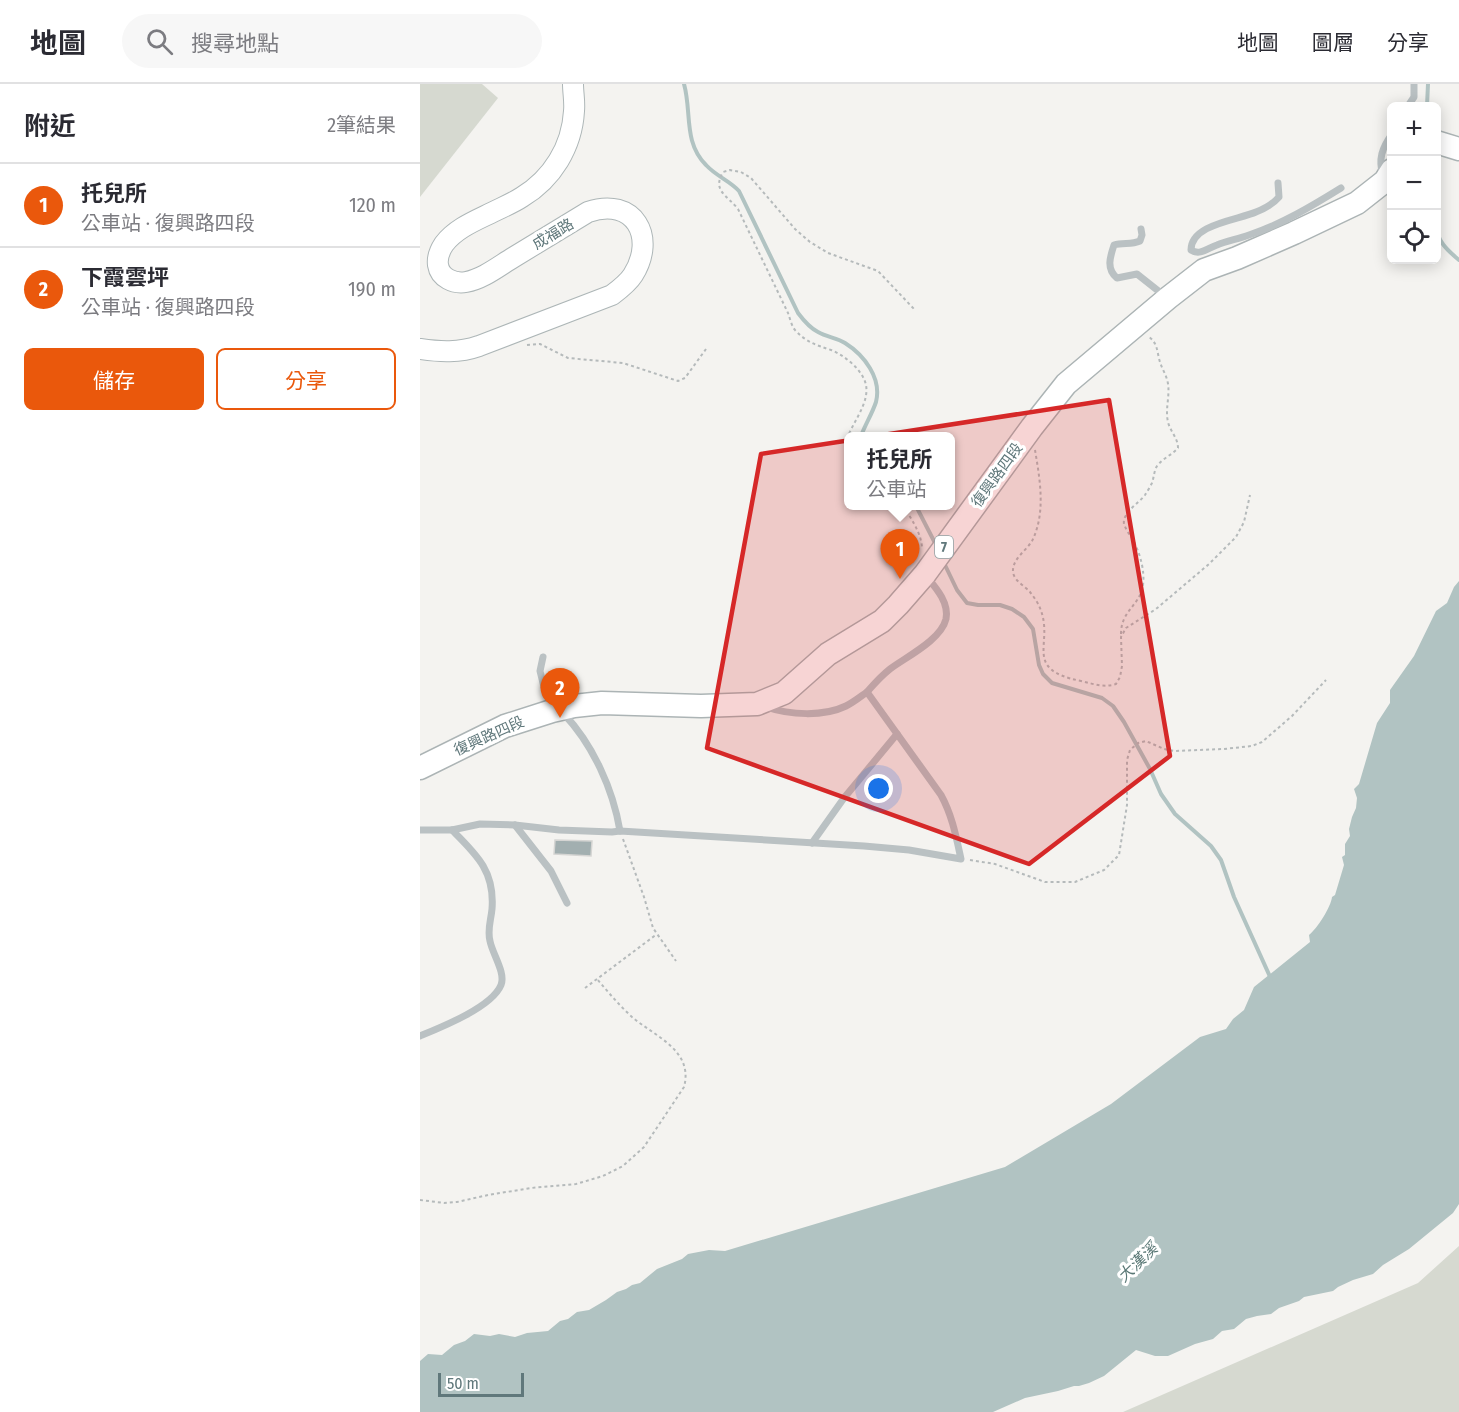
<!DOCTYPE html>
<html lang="zh-TW">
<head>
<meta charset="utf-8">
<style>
	:root { --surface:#fff; --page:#f7f7f7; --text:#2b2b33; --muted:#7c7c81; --line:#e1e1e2; --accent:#ea580c }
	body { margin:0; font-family:"Fira Sans Condensed","Noto Sans TC",sans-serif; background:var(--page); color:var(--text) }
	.controls { position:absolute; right:18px; top:18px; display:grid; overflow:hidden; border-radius:9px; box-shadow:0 3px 15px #0003 }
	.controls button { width:54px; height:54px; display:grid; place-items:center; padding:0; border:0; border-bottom:2px solid var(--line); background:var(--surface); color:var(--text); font:30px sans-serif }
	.scale { position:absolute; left:18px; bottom:15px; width:86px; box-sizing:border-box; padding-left:6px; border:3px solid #60787b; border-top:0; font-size:16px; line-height:21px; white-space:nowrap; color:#60787b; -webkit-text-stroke:4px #fff; paint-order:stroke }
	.you { position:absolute; left:459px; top:705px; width:21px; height:21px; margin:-15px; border:4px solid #fff; border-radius:50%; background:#1a73e8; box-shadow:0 0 0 9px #1a73e833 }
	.badge { display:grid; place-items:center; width:39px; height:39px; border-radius:50%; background:var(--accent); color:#fff; font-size:20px; font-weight:700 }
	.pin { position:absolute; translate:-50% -50px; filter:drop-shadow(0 2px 3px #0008) }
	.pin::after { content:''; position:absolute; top:32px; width:21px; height:18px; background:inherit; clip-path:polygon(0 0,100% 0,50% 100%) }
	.popup { position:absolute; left:424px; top:348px; width:111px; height:78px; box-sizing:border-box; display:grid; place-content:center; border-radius:9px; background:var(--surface); filter:drop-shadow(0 2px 4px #0005); font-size:20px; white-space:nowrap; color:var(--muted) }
	.popup b { font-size:22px; color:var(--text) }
	.popup::after { content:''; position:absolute; left:50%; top:100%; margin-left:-12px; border:12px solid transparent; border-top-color:var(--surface) }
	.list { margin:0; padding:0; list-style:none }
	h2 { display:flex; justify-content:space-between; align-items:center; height:78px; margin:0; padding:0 24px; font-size:26px }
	h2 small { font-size:20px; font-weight:400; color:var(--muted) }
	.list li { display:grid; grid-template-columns:39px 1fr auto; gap:18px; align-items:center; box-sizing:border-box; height:84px; padding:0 24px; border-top:2px solid var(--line) }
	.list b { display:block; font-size:22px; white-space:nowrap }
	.list p { margin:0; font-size:20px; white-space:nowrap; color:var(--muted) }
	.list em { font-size:20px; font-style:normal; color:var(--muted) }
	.actions { display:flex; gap:12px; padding:18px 24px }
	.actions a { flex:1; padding:14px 0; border:2px solid var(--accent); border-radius:9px; text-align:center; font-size:21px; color:var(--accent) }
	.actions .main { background:var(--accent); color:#fff }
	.icon { flex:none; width:33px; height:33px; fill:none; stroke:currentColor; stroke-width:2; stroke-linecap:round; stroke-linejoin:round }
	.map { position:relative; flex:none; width:1039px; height:1328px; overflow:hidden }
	header { display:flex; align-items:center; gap:36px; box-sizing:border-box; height:84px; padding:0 30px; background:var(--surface); border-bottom:2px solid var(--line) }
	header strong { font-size:28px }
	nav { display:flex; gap:33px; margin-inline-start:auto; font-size:21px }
	.search { width:420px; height:54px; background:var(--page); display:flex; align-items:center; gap:15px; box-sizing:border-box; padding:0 21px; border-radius:33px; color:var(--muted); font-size:22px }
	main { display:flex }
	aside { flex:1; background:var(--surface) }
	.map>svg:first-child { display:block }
</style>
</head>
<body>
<header>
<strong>地圖</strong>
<div class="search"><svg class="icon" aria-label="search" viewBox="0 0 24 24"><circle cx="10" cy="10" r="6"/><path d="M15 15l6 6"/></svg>搜尋地點</div>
<nav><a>地圖</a><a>圖層</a><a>分享</a></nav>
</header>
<main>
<aside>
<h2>附近<small>2筆結果</small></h2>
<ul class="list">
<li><span class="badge">1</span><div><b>托兒所</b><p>公車站 · 復興路四段</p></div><em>120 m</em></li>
<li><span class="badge">2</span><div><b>下霞雲坪</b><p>公車站 · 復興路四段</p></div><em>190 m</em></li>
</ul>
<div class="actions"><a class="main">儲存</a><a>分享</a></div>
</aside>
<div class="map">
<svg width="1039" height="1328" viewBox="0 0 1039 1328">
	<rect width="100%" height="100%" fill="#f4f3f0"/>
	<g fill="#d6d9d0">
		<path d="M0,0H62L78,14L0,113Z"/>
		<path d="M1039,1162V1328H703L998,1199Z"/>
	</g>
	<path fill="#b1c3c2" d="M1039,497V1120L1033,1129L989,1165L963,1181L953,1190L933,1196L918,1203L913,1207L884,1213L879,1217L859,1224L851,1230L837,1232L826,1235L814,1245L802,1247L793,1255L775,1260L748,1272H735L716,1266L684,1292L669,1299L659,1302H654L638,1307L605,1314L573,1328H0V1277L8,1270L22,1271L34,1261L45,1257L54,1250L70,1252L79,1250L95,1253L107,1249L128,1247L140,1237L148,1235L157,1228L169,1226L186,1216L197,1208L206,1205L212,1201L220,1199L237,1185L262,1175L268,1170L289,1166L305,1167L585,1083L691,1020L780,953L806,945L813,935L824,926L834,903L890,858L889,851C897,845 911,823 912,813L915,811L924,781L922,773L925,771V760L930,752L929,745L932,733L936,724L937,714L934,705L939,700L957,639L970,619V606L994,572L1016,527L1027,519L1034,503Z"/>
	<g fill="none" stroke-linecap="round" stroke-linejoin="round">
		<g stroke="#b1c3c2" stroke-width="4">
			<path d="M264,0C272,28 263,58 286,81C296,92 310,97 319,107L378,229C384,237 390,244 398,248C407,253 417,254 425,259C444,271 462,294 456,318C452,330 445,341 441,352"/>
			<path d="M1007,22L1008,0"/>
			<path d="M1016,141C1017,157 1027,166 1039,176"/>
			<path d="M496,422L516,461"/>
			<path d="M524,479L537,506L547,519L558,521H580L592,525L604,533L613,545L619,581L623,590L632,599L682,614L693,622L704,638L730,685L741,710L755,730L791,762L801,776L814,813L851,895"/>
		</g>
	</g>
	<path fill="#a2afb0" stroke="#d5d5d3" stroke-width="1.5" d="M135,756L172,757L171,772L134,770Z"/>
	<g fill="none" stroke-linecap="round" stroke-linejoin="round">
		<g stroke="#adb6b7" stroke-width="22">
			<path id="secondary" d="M0,265C20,268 39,269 59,262L192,211C200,205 208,199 213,191C237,153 214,112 168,128C143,143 119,158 94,173C79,182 63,195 46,198C34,200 20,194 18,181C17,174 20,166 24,160C36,144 57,136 73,128C83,123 93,119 102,113C132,95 152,63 154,27C155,18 153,9 153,0"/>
		</g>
		<g stroke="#acb4b5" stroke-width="25">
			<g id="primary">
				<path d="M1016,58L1039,65"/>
				<path d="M0,684L85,642L132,627L154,622L182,619L281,622L337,620L364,609L408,570L462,537L478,521L505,490L612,343L646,300L748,214L784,186L817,174L874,149L937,119L965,97L972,86"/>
			</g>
		</g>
		<g stroke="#b5babb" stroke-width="2" stroke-dasharray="3 3" stroke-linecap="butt">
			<path d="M107,261L120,260L148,274L203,279L258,297L265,294L286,265"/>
			<path d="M615,366C620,396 626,429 612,457C606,467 592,475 593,488C594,497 605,502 610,508C614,513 618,519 620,524C635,560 601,585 661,597C674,600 684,604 696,600L700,593L702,582L701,553L706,544L736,525L789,480L816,453L824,438L830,411"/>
			<path d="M429,378C413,355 451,328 446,301C443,286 424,271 411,266C396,261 386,258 375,246C371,241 370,234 368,229L318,125C307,111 292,107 303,88L310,86L321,88L331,94L375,145L390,158L408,169L458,187L494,225"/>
			<path d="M483,422C491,434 501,449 502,463"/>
			<path d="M701,550C701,526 720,522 723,501C725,487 720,469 713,456C710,451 706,446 704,440C702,429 719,419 725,411C727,408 730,403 732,399C734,393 734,387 737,382C743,374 752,371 758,364C758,354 750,347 748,338C745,325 750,312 748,300C747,292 742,285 740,278C737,269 738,259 729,253"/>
			<path d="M203,755L224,813L233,844L256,877"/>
			<path d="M550,776L575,780L625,798H655L684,786L699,771L707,721V676L710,666L718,659L726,657L744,665L754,667L804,665L832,662L842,658L872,632L906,596"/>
			<path d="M165,904L237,850"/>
			<path d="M0,1116L24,1119L37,1118L68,1111L111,1104L156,1100L183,1092L203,1082L224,1063L264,1003C274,966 234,952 212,933C199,921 188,908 177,895"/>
		</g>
		<g stroke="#bac1c3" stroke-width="7">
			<path d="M988,22L994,13V0"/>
			<path d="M963,92C958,75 962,64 972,50"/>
			<path d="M858,99L859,113C853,120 844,125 836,128C818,136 771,140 771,166C780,172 788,164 797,161C807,157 818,155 829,151C862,140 892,122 921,104"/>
			<path d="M721,145L722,151L720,157C711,161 703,158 694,161C690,173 686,185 697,194L717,190L746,213"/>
			<path d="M123,573L120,587L126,611L137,622"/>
			<path d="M447,608C454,600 461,592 470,585C486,573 521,556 526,535C529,519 517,505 507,493"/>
			<path d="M144,630C173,661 193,705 200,747"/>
			<path d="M95,741L131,787L147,819"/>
			<path d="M0,746H32L60,740L95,741L139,746L192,748L200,747L444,762L489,766L541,775C536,752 532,731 521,711L447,608C440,613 434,618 426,622C403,633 370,631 346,623"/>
			<path d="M392,759L424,714L477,650"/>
			<path d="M0,952C22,943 72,923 81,901C86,889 72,869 70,857C67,846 71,836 72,825C75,787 56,770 32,746"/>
		</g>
		<use href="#secondary" stroke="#fff" stroke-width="20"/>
		<use href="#primary" stroke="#fff" stroke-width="22"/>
	</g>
	<path fill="#d62828" fill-opacity="0.2" stroke="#d62828" stroke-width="4.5" stroke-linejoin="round" d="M689,316L750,672L609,780L287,664L341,370Z"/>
	<g text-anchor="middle" stroke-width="6" stroke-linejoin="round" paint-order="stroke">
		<rect fill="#fff" stroke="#90a0a3" stroke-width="1.5" x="515" y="452" width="18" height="22" rx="4.5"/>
		<g font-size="14" font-weight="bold" fill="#60787b">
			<text x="524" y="468">7</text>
		</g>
		<g font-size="15" fill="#60787b" stroke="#fff">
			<text transform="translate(133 150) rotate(-31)" y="5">成福路</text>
			<text transform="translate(577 391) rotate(-54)" y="5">復興路四段</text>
			<text transform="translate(69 652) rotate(-24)" y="5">復興路四段</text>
		</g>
		<g font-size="16" font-style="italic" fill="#5a7876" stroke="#fff">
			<text transform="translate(717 1178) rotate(-44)" y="6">大漢溪</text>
		</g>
	</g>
</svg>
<div class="controls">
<button>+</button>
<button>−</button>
<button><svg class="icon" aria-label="locate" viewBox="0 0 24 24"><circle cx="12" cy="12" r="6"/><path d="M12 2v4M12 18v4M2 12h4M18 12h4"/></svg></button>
</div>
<div class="scale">50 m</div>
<div class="you"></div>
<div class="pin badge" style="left:480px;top:495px">1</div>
<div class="popup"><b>托兒所</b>公車站</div>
<div class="pin badge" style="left:140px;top:634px">2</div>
</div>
</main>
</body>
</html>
